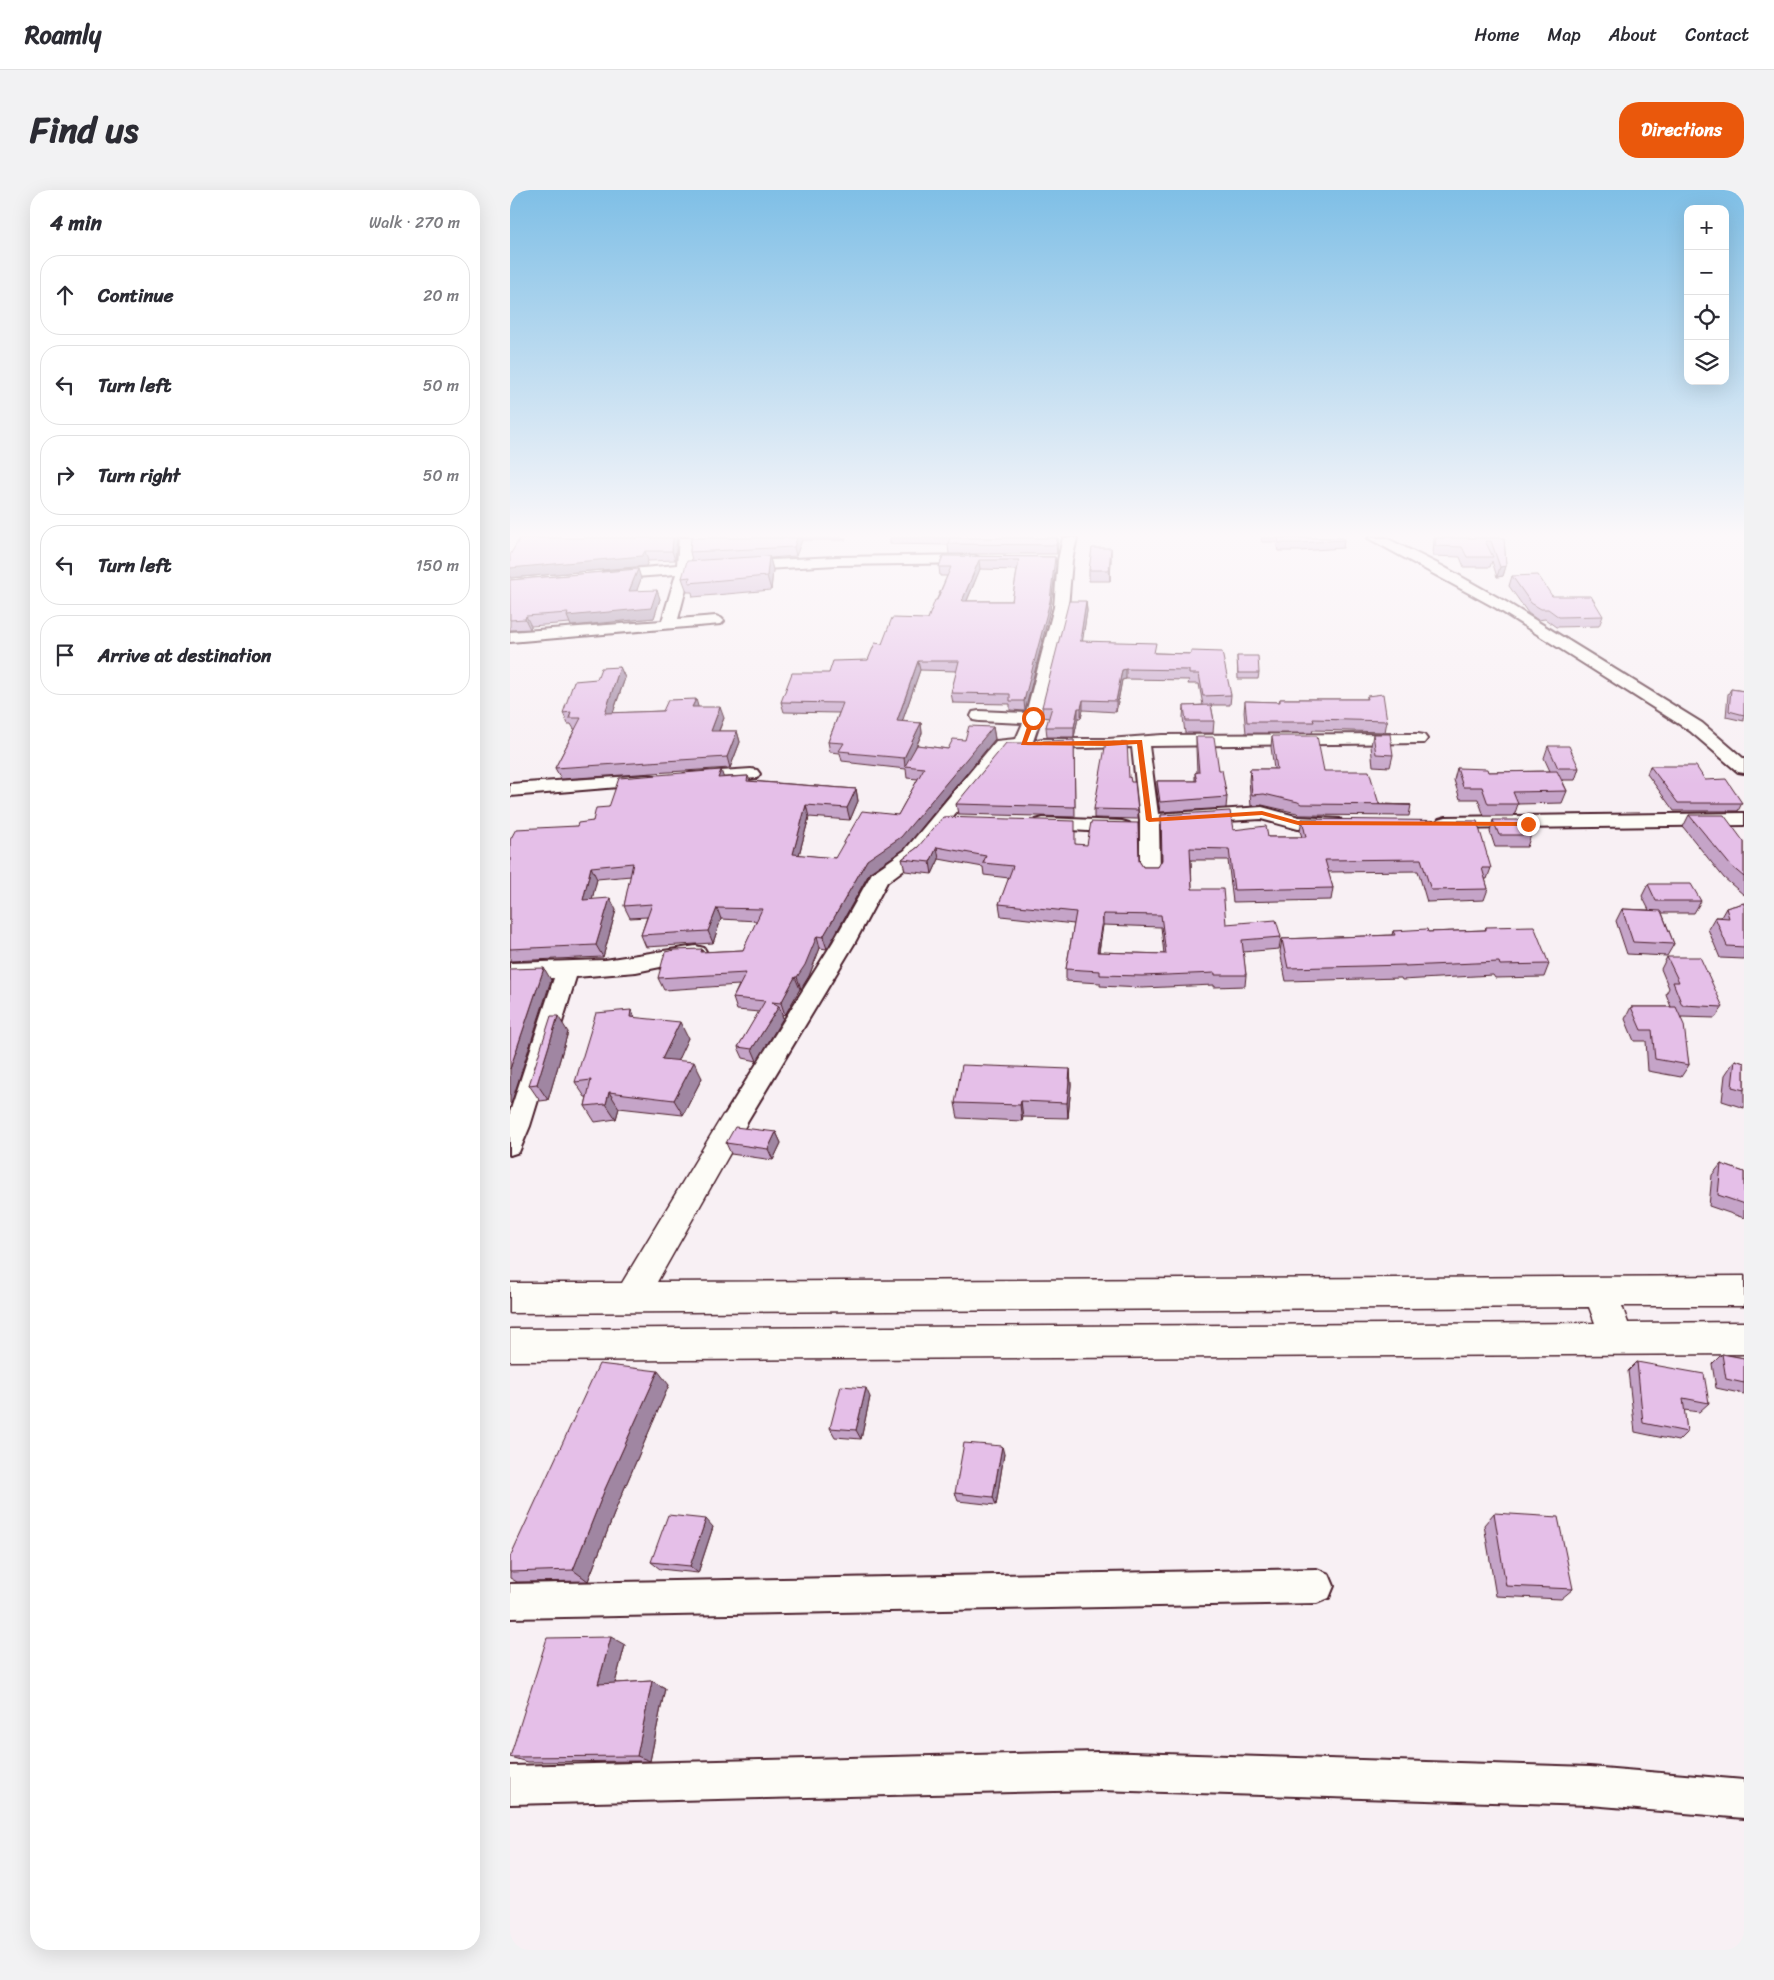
<!DOCTYPE html>
<html lang="en">
<head>
<meta charset="utf-8">
<style>
	:root { --surface:#fff; --page:#f2f2f3; --text:#2b2b33; --muted:#7c7c81; --line:#e1e1e2; --accent:#ea580c }
	body { margin:0; font-family:Sriracha,sans-serif; background:var(--page); color:var(--text) }
	.controls { position:absolute; right:15px; top:15px; display:grid; overflow:hidden; border-radius:10px; box-shadow:0 5px 20px #0002 }
	.controls button { width:45px; height:45px; display:grid; place-items:center; padding:0; border:0; border-bottom:1px solid var(--line); background:var(--surface); color:var(--text); font:25px sans-serif }
	.stop { position:absolute; width:15px; height:15px; margin:-11px; border:4px solid #ea580c; border-radius:50%; background:#fff }
	.stop.end { background:#ea580c; border-color:#fff; box-shadow:0 1px 5px #0008 }
	.list { margin:0; padding:0; list-style:none }
	h2 { display:flex; justify-content:space-between; align-items:center; height:65px; margin:0; padding:0 20px; font-size:21px }
	h2 small { font-size:16px; font-weight:400; color:var(--muted) }
	.list li { display:grid; grid-template-columns:32px 1fr auto; gap:15px; align-items:center; box-sizing:border-box; height:80px; margin:0 10px 10px; padding:0 10px; border:1px solid var(--line); border-radius:20px }
	.list b { display:block; font-size:19px; white-space:nowrap }
	.list em { font-size:16px; font-style:normal; color:var(--muted) }
	.icon { flex:none; width:28px; height:28px; fill:none; stroke:currentColor; stroke-width:2; stroke-linecap:round; stroke-linejoin:round }
	.map { position:relative; flex:none; width:1234px; height:1760px; overflow:hidden; border-radius:20px }
	header { display:flex; align-items:center; gap:30px; box-sizing:border-box; height:70px; padding:0 25px; background:var(--surface); border-bottom:1px solid var(--line) }
	header strong { font-size:24px }
	nav { display:flex; gap:28px; margin-inline-start:auto; font-size:18px }
	.intro { display:flex; align-items:center; justify-content:space-between; box-sizing:border-box; height:120px; padding:0 30px }
	h1 { margin:0; font-size:35px }
	.button { padding:12px 22px; border-radius:20px; background:var(--accent); color:#fff; font-size:18px; font-weight:700 }
	main { display:flex; gap:30px; padding:0 30px }
	aside { flex:1; background:var(--surface); border-radius:20px; box-shadow:0 5px 20px #0002 }
	.map>svg:first-child { display:block }
</style>
</head>
<body>
<header>
<strong>Roamly</strong>
<nav><a>Home</a><a>Map</a><a>About</a><a>Contact</a></nav>
</header>
<div class="intro"><h1>Find us</h1><a class="button">Directions</a></div>
<main>
<aside>
<h2>4 min<small>Walk · 270 m</small></h2>
<ul class="list">
<li><svg class="icon" aria-label="ahead" viewBox="0 0 24 24"><path d="M12 20V5M6 11l6-6 6 6"/></svg><div><b>Continue</b></div><em>20 m</em></li>
<li><svg class="icon" aria-label="left" viewBox="0 0 24 24"><path d="M17 20v-9H6M10 6l-5 5 5 5"/></svg><div><b>Turn left</b></div><em>50 m</em></li>
<li><svg class="icon" aria-label="right" viewBox="0 0 24 24"><path d="M7 20v-9h11M14 6l5 5-5 5"/></svg><div><b>Turn right</b></div><em>50 m</em></li>
<li><svg class="icon" aria-label="left" viewBox="0 0 24 24"><path d="M17 20v-9H6M10 6l-5 5 5 5"/></svg><div><b>Turn left</b></div><em>150 m</em></li>
<li><svg class="icon" aria-label="arrive" viewBox="0 0 24 24"><path d="M6 21V4h12l-3 4 3 4H6"/></svg><div><b>Arrive at destination</b></div></li>
</ul>
</aside>
<div class="map">
<svg width="1234" height="1760" viewBox="0 0 1234 1760">
	<rect width="100%" height="100%" fill="#f8f0f4"/>
	<filter id="ink" filterUnits="userSpaceOnUse"><feTurbulence type="fractalNoise" baseFrequency=".02" numOctaves="2"/><feDisplacementMap in="SourceGraphic" scale="10" xChannelSelector="R" yChannelSelector="G"/><feConvolveMatrix kernelMatrix="1 2 1 2 8 2 1 2 1" color-interpolation-filters="sRGB"/></filter>
	<g filter="url(#ink)">
		<g fill="none" stroke-linecap="round" stroke-linejoin="round">
			<g stroke="#4a1f2b" stroke-width="4">
				<g id="street">
					<path d="M169,348H183L181,374L326,367L464,365L471,369L464,373L326,375L180,383L168,429L206,426L211,428L214,431L211,434L0,452V442L152,431L166,384L98,389L93,388L91,385L93,382L98,381L167,375Z"/>
					<path d="M553,348H567L562,370L558,417L531,528L522,554L519,558L497,560L409,668L377,692L344,754L232,940L223,943L214,940L211,933L214,926L323,752L362,683L395,660L486,551L506,549L513,533L469,531L463,530L461,526L463,522L469,521L516,523L544,417L548,370Z"/>
					<path d="M858,348H876L932,376L996,412L1192,533L1234,569V583L1228,582L1180,541L986,418Z"/>
					<path d="M908,544L914,545L917,549L914,553L639,556L648,624L752,617L789,627L830,629L833,633L830,637L788,639L751,629L649,635L650,682L647,687L640,688L633,687L630,682V630L622,557L532,559L526,558L523,554L526,550L532,549H598L652,545Z"/>
					<path d="M241,579L247,580L250,584L247,588L180,593L174,592L171,588L174,584L180,583Z"/>
					<path d="M139,585L145,586L148,590L145,594L0,606V594Z"/>
					<path d="M1234,623V635L936,639L929,637L926,633L929,629L936,627Z"/>
					<path d="M533,628L612,631L619,633L622,637L619,641L612,643L526,638L523,634L526,630Z"/>
					<path d="M186,756L194,758L197,763L194,768L126,782L66,787L20,936L9,962L0,965V922L44,788L0,789V773L95,770Z"/>
					<path d="M807,1379L819,1384L824,1396L819,1408L807,1413L0,1428V1394Z"/>
					<path d="M589,1562L1080,1577L1234,1590V1628L1080,1615L589,1600L0,1614V1576Z"/>
				</g>
			</g>
			<g stroke="#4a1f2b" stroke-width="3">
				<path id="secondary" d="M223,922L233,925L237,933L147,1092L1234,1086V1116H1112L1118,1133L1234,1132V1164L0,1171V1139L1085,1133L1079,1117L0,1123V1093H112L213,925Z"/>
			</g>
			<use href="#street" fill="#fdfcf7" fill-rule="evenodd"/>
			<use href="#secondary" fill="#fdfcf7" fill-rule="evenodd"/>
		</g>
		<g fill="#c5a4c8" stroke="#4a1f2b" fill-rule="evenodd">
			<path d="M167,348L165,370L138,371L136,376L0,388V365Z"/>
			<path d="M181,348H336V350H292L286,366L260,368L263,380L261,400L183,407L182,402H177L172,388L182,370L180,362Z"/>
			<path d="M380,348H548V352L547,364H439L438,355L380,354Z"/>
			<path d="M751,348H833L834,350L833,358L790,361H768L766,352H752Z"/>
			<path d="M924,348H994L996,376L993,386L987,387L982,371L980,377H954L950,367L923,366Z"/>
			<path d="M601,358V369L600,391H579V380Z"/>
			<path d="M433,366L545,367L546,376L540,420L515,521L500,520V514L443,513L441,503L447,481L410,480L392,531L411,533L412,543L407,555L438,559L455,550L483,537L485,549L394,659L360,682L317,759L310,758L299,786L291,799H290L275,825L272,824L273,828L247,871L233,868L228,857L249,822L227,820L223,808L229,795L154,800L148,788L192,759L193,762L233,760L247,731L211,729L203,753L136,757L131,745L137,727L120,728L114,716L121,686L87,689L82,709L106,720L93,767L0,771V650L67,636L83,631L99,617L213,587L238,586L240,591L346,599L348,611L340,630L299,627L289,665L325,668L388,625L408,589L397,588L396,579L342,573L341,572L332,571L330,563L320,562L318,552L329,523L274,522L271,512L319,483L358,470L372,454L418,429L437,386H430L429,377ZM470,379L507,380L502,411H457Z"/>
			<path d="M128,379L131,389L126,401L150,409L144,428L61,436L60,433L21,436L20,439L0,440V390Z"/>
			<path d="M1002,386L1042,406L1093,426L1089,436L1046,437L1035,429L1028,430L1018,423L999,396Z"/>
			<path d="M576,411L577,421L572,451L646,463L681,464L721,505L720,515H701L704,531L703,543H675L673,527L674,516L693,515L689,494H678L679,490L616,489L612,490L606,522L573,520L571,528H568L564,547H537L536,537L539,528L533,527L532,517Z"/>
			<path d="M727,466L749,483L748,489H728Z"/>
			<path d="M110,477L115,488L103,523L153,521L188,517L214,528L209,541H227L230,552L220,578L51,589L45,578L65,539H64L61,534H58L53,523L87,489Z"/>
			<path d="M1221,499L1234,501V531L1216,527L1218,504Z"/>
			<path d="M857,506L877,531L875,542L803,540L802,543H736L734,522L735,511L769,512L770,509H857Z"/>
			<path d="M863,544L883,565L880,577L863,576L861,556Z"/>
			<path d="M762,546L814,581L869,614L901,615L899,626L789,625L787,623L752,615L741,616L739,590L740,579H764L761,557Z"/>
			<path d="M686,547L709,580L717,607L716,618L650,622L647,601V591H685V583L687,582L686,558Z"/>
			<path d="M564,550L565,627L448,624L446,614L532,553Z"/>
			<path d="M1038,556L1069,578L1065,590H1052L1057,601L1052,613L1008,614L1004,626H974L968,609H950L944,590L947,578L978,582L1040,581L1034,568Z"/>
			<path d="M1140,576L1195,590L1232,613L1228,621H1164L1137,584Z"/>
			<path d="M619,588L621,592L628,620V629L584,628V619Z"/>
			<path d="M651,625L758,647H792L790,641L792,629L981,678L977,689H975L978,699L974,710L917,712L908,681L818,682L823,698L821,710L723,712L718,670H681L682,699L716,734L771,747L769,759L733,762L736,785L735,796L704,797V795L632,798L590,796V793L556,791V779L564,734L491,726L489,714L499,688L474,685L473,677L429,669L422,684L395,681L392,669L408,657L565,654L629,671L633,677H648L652,671ZM593,735L651,737L654,764L589,762Z"/>
			<path d="M1179,625L1234,652V705L1214,688L1173,637Z"/>
			<path d="M983,630L1021,645L1017,657H985L980,642Z"/>
			<path d="M1138,694L1191,711L1184,723H1152L1164,754L1157,766L1117,764L1106,731L1112,719L1139,720L1132,706Z"/>
			<path d="M1234,713V769L1210,768L1198,739L1205,727H1211L1216,718Z"/>
			<path d="M976,737L1039,774L1034,787L985,788L983,785L892,790L891,788L776,791L770,762L772,749L882,745L883,741L918,742L975,740Z"/>
			<path d="M1157,767L1213,817L1205,828L1171,827L1179,875L1171,887L1138,881L1136,851H1124L1115,829L1121,817H1161L1156,804L1159,798L1151,779Z"/>
			<path d="M125,828L178,848L167,870L192,888L173,925L109,918L106,929L85,932L75,916L77,907H75L65,892Z"/>
			<path d="M58,842L38,910L30,911L19,895Z"/>
			<path d="M1225,870L1234,873V918L1212,911L1215,885Z"/>
			<path d="M560,879L561,895L558,928L513,927L512,931L448,928L445,913Z"/>
			<path d="M266,942L271,953L263,970L221,964L216,953Z"/>
			<path d="M1211,974L1234,982V1028L1199,1016L1202,985Z"/>
			<path d="M1212,1164L1234,1168V1204L1206,1198L1202,1174Z"/>
			<path d="M1127,1172L1199,1213L1189,1222L1174,1220L1177,1242L1168,1251L1125,1242L1118,1181Z"/>
			<path d="M159,1195L109,1311L78,1391L7,1392L0,1388V1367Z"/>
			<path d="M360,1207L351,1249L325,1247L320,1238Z"/>
			<path d="M494,1264L486,1315L448,1311L445,1303Z"/>
			<path d="M984,1323L1063,1399L1051,1409L986,1406L974,1335Z"/>
			<path d="M203,1337L188,1383L150,1379L141,1372Z"/>
			<path d="M115,1455L105,1493L142,1491L155,1498L140,1571L17,1572L0,1567Z"/>
		</g>
		<g fill="#a086a2" stroke="#4a1f2b">
			<path d="M163,348H167L165,370L162,361Z"/>
			<path d="M287,348H292V350L286,366L284,357Z"/>
			<path d="M547,348H548V352L547,364L546,355Z"/>
			<path d="M601,358V369L600,391L599,380Z"/>
			<path d="M135,361L138,371L136,376L0,388V378Z"/>
			<path d="M259,366L263,380L261,400L257,386Z"/>
			<path d="M545,367L546,376L540,420L515,521L514,511Z"/>
			<path d="M469,370L470,379L453,420L452,411Z"/>
			<path d="M996,376L993,386L987,387L990,377Z"/>
			<path d="M128,379L131,389L123,411L119,401Z"/>
			<path d="M147,400L150,409L144,428L61,436L57,426Z"/>
			<path d="M576,411L577,421L571,461L570,451Z"/>
			<path d="M16,426L21,436L20,439L15,429Z"/>
			<path d="M408,471L410,480L389,541L387,531Z"/>
			<path d="M110,477L115,488L99,534L95,523Z"/>
			<path d="M616,479V489L612,490L606,522V511L612,480Z"/>
			<path d="M186,509L189,520L182,517Z"/>
			<path d="M573,510V520L571,528V518Z"/>
			<path d="M210,517L214,528L204,552L201,541Z"/>
			<path d="M568,518V528L564,547V537Z"/>
			<path d="M411,533L412,543L397,576H395L394,568Z"/>
			<path d="M483,537L485,549L394,659L360,682L317,759L313,747L357,670Z"/>
			<path d="M227,541L230,552L220,578L217,567Z"/>
			<path d="M211,580L215,592L208,588Z"/>
			<path d="M346,599L348,611L340,630L337,618Z"/>
			<path d="M296,615L299,627L286,676L283,664Z"/>
			<path d="M427,657L429,669L422,684L420,672Z"/>
			<path d="M81,677L87,689L79,722L73,710Z"/>
			<path d="M100,708L106,720L93,767L86,755Z"/>
			<path d="M207,718L211,729L203,753L198,741Z"/>
			<path d="M593,724V735L587,773V762Z"/>
			<path d="M307,746L310,758L299,786L291,799L287,787Z"/>
			<path d="M34,778L41,790L1,914L0,913V879Z"/>
			<path d="M285,787L290,799L275,825L271,813Z"/>
			<path d="M269,816L273,828L247,871L242,859Z"/>
			<path d="M121,820L130,836L120,827Z"/>
			<path d="M48,826L58,842L38,910L27,894Z"/>
			<path d="M170,832L178,848L161,885L152,869Z"/>
			<path d="M184,872L192,888L173,925L164,910Z"/>
			<path d="M560,879L561,895L558,928L557,913Z"/>
			<path d="M99,902L109,918L106,929L96,914Z"/>
			<path d="M511,911L513,927L512,931L510,915Z"/>
			<path d="M266,942L271,953L263,970L258,959Z"/>
			<path d="M148,1181L159,1195L109,1311L78,1391L63,1380L95,1299Z"/>
			<path d="M356,1198L360,1207L351,1249L346,1240Z"/>
			<path d="M492,1256L494,1264L486,1315L483,1307Z"/>
			<path d="M196,1329L203,1337L188,1383L180,1376Z"/>
			<path d="M101,1447L115,1455L103,1501L88,1494Z"/>
			<path d="M142,1491L155,1498L140,1571L127,1566Z"/>
		</g>
		<g fill="#e5bfe8" stroke="#4a1f2b" fill-rule="evenodd">
			<path d="M10,348H163L162,361H135L132,366L0,378V365Z"/>
			<path d="M181,348H287L284,357L180,362Z"/>
			<path d="M440,348H547L546,355L438,354Z"/>
			<path d="M768,348H833L834,350L791,353H769Z"/>
			<path d="M926,348H994L996,376L990,377L981,351H975L983,367H957L952,357L925,356Z"/>
			<path d="M582,358H601L599,380H579Z"/>
			<path d="M259,366L257,386L179,393L180,387L172,388L177,371Z"/>
			<path d="M433,366L545,367L540,411L514,511H500V504L441,503L449,471H408L387,531L411,533L394,568L339,563L340,562L329,561L334,553L318,552L333,513L271,512L282,483H319L323,471L358,470L365,453L372,454L382,428L418,429L425,410H427L441,377H429ZM469,370H509L502,411H452Z"/>
			<path d="M128,379L119,401L147,400L141,418L57,426L58,423L16,426L15,429L0,430V390Z"/>
			<path d="M1028,385L1042,406H1081L1093,426L1049,427L1038,419H1031L1021,413L1002,386Z"/>
			<path d="M559,411H576L570,451L646,453L644,463L681,464V461L712,462L721,505L693,506L689,484H679V480L616,479L612,480L606,511L573,510L571,518H568L564,537H536L542,517H532Z"/>
			<path d="M727,466H748L749,483H728Z"/>
			<path d="M110,477L95,523L153,521L158,510L186,509L182,517H210L201,541H227L217,567L45,578L71,528H59L61,522L53,523L64,491L87,489L91,478Z"/>
			<path d="M1221,499L1234,501V525L1219,521Z"/>
			<path d="M873,504L877,531L803,529L804,532H737L735,511L770,512V509H858L857,506Z"/>
			<path d="M701,515L704,531H676L674,516Z"/>
			<path d="M459,536L483,537L391,647L357,670L313,747L307,746L295,775L287,787H285L271,813L262,812L269,816L242,859L228,857L255,811L223,808L236,783L148,788L155,762L164,760L192,759L191,762L233,760L252,719L207,718L198,741L131,745L142,714L114,716L123,673L81,677L73,710L100,708L86,755L0,759V650L6,639L67,636L68,633L83,631L86,618L99,617L109,588L211,580L208,588L238,586L237,591L346,599L337,618L296,615L283,664L325,668L352,621L388,625L414,578L395,576L407,555L438,559L443,549L455,550Z"/>
			<path d="M863,544H880L883,565L866,564Z"/>
			<path d="M762,546H807L814,581H859L869,614L901,615L791,614L788,612L754,604L742,605L740,579H767Z"/>
			<path d="M686,547H704L709,580H712L717,607L650,612L647,591H687L685,583L689,582Z"/>
			<path d="M564,550L565,617L446,614L496,553H532L533,551Z"/>
			<path d="M596,552L617,553L619,588L620,587L621,592H625L628,620L584,619Z"/>
			<path d="M1038,556H1059L1069,578H1048Z"/>
			<path d="M1140,576H1186L1195,590L1216,589L1232,613H1168Z"/>
			<path d="M947,578L977,579L978,582L1047,581L1057,601L1003,602L1008,614H978L972,597H953Z"/>
			<path d="M720,621L723,640L756,636L758,647H796L792,629L967,631L981,678H972L978,699L921,700L911,669L815,670L823,698L724,700L719,659L680,658L682,699H713L716,734L766,730L771,747L732,750L736,785H705V783L632,786L590,785V781L556,779L566,722L489,714L503,676L473,673L476,666L427,657L420,672L392,669L408,657L433,627L565,631V654L577,655L581,632L628,633L629,671L633,677H648L652,670L651,625ZM593,724L651,725L656,764L587,762Z"/>
			<path d="M1179,625H1214L1234,652V687L1221,676Z"/>
			<path d="M983,630H1015L1021,645H989Z"/>
			<path d="M1138,694H1181L1191,711H1146Z"/>
			<path d="M1234,713V757L1217,756L1205,727L1219,728L1216,718Z"/>
			<path d="M1112,719L1151,721L1164,754L1123,752Z"/>
			<path d="M1024,736L1039,774L990,775L989,772L895,776V775L778,778L772,749L885,745L883,741L917,739L918,742L976,740V737Z"/>
			<path d="M1157,767H1190L1213,817L1172,815L1163,792H1169Z"/>
			<path d="M34,778L0,879V779Z"/>
			<path d="M1121,817H1166L1174,835L1179,875L1145,869L1142,840H1131Z"/>
			<path d="M121,820L120,827L170,832L152,869L184,872L164,910L99,902L96,914L75,916L81,890L65,892L86,823Z"/>
			<path d="M41,826H48L27,894L19,895Z"/>
			<path d="M1225,870L1234,873V900L1222,897Z"/>
			<path d="M452,875L560,879L557,913L511,911L510,915L445,913Z"/>
			<path d="M225,937L266,942L258,959L216,953Z"/>
			<path d="M1211,974L1234,982V1014L1208,1005Z"/>
			<path d="M1212,1164L1234,1168V1193L1216,1189Z"/>
			<path d="M1127,1172L1194,1184L1199,1213L1173,1208L1177,1242L1133,1233Z"/>
			<path d="M89,1174L148,1181L95,1299L63,1380L0,1382V1367Z"/>
			<path d="M331,1196L356,1198L346,1240L320,1238Z"/>
			<path d="M454,1253L492,1256L483,1307L445,1303Z"/>
			<path d="M984,1323L1048,1327L1063,1399L996,1396Z"/>
			<path d="M158,1325L196,1329L180,1376L141,1372Z"/>
			<path d="M101,1447L88,1494L142,1491L127,1566L0,1567L37,1448Z"/>
		</g>
	</g>
	<linearGradient id="sky" x2="0" y2="1"><stop stop-color="#7fbfe6"/><stop offset="0.58" stop-color="#fcf8fa"/><stop offset="1" stop-color="#fcf8fa" stop-opacity="0"/></linearGradient>
	<rect width="1234" height="595" fill="url(#sky)"/>
	<path fill="#ea580c" d="M523,526L526,528L517,552L632,550L642,628L752,621L788,631L1018,632L1022,634L1018,636L788,635L752,625L639,632L636,630L627,554L598,556L511,555L520,528Z"/>
</svg>
<div class="controls">
<button>+</button>
<button>−</button>
<button><svg class="icon" aria-label="locate" viewBox="0 0 24 24"><circle cx="12" cy="12" r="6"/><path d="M12 2v4M12 18v4M2 12h4M18 12h4"/></svg></button>
<button><svg class="icon" aria-label="layers" viewBox="0 0 24 24"><path d="M12 4l9 5-9 5-9-5zM3 14l9 5 9-5"/></svg></button>
</div>
<div class="stop" style="left:523px;top:528px"></div>
<div class="stop end" style="left:1018px;top:634px"></div>
</div>
</main>
</body>
</html>
